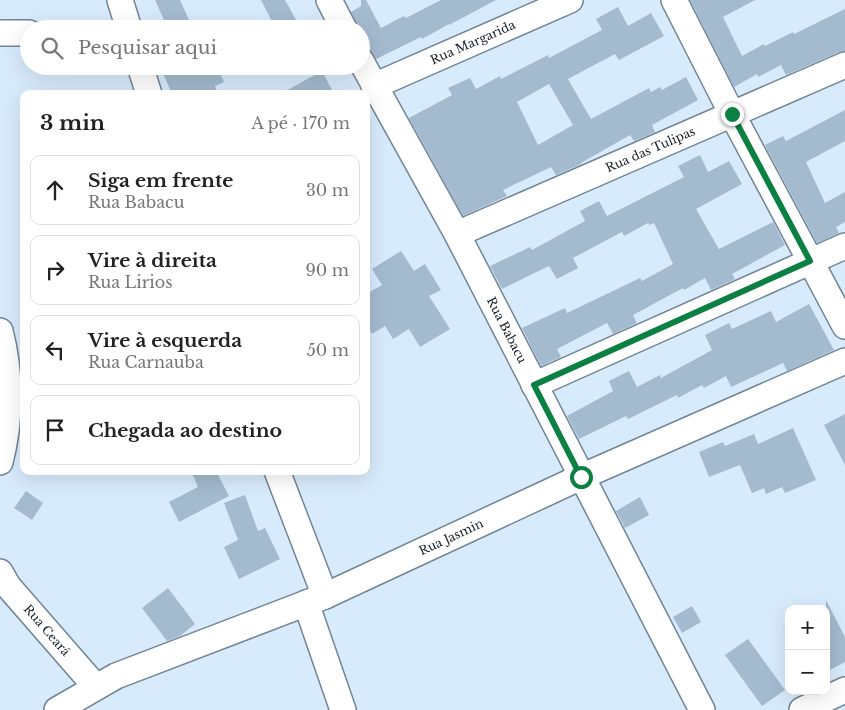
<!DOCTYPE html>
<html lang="pt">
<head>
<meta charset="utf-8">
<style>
	:root { --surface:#fff; --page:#f2f2f2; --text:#222; --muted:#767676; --line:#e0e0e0 }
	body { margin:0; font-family:"Libre Baskerville",serif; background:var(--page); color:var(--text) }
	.controls { position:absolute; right:15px; bottom:15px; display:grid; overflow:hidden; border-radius:10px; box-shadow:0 5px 20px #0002 }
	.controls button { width:45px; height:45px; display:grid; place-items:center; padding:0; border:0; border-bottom:1px solid var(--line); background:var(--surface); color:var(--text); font:25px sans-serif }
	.stop { position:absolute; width:15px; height:15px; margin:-11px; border:4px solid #0b8043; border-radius:50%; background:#fff }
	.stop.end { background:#0b8043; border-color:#fff; box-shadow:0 1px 5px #0008 }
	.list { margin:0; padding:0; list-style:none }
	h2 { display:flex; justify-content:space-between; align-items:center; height:65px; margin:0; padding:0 20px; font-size:21px }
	h2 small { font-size:16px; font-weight:400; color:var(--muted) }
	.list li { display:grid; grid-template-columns:32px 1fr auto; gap:15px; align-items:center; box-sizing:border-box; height:70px; margin:0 10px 10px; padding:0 10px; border:1px solid var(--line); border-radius:10px }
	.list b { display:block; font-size:19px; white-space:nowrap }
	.list p { margin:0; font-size:16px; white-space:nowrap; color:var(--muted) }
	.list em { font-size:16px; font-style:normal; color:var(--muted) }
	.icon { flex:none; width:28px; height:28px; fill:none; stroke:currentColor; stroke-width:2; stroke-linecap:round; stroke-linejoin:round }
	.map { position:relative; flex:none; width:845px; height:710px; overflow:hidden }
	.search { position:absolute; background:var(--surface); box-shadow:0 5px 20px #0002; left:20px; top:20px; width:350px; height:55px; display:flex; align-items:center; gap:12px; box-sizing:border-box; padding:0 18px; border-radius:28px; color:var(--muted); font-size:19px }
	.panel { position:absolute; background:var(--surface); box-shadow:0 5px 20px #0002; left:20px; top:90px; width:350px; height:385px; border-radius:10px }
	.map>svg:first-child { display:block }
</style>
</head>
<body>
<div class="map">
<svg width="845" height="710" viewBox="0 0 845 710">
	<rect width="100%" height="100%" fill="#d8ebfc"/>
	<g fill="#a4bacf" fill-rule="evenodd">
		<path d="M155,0H180L193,29H168Z"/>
		<path d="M261,0H285L301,29H276Z"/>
		<path d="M361,0H366L381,28L404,16L406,18L441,0H496L449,25V24L422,39L421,37L376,59L369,49L361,47V29H358L351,12L361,6Z"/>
		<path d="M690,0H755L723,17L742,56L764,44L765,46L793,32L794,34L845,9V51L839,52L786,75L781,65L758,77L757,74L734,87Z"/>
		<path d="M618,7L628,26L651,13L664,36L619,60L615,54L568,79L591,119L649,88L651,92L660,87L662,90L686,77L698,100L652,125L655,132L634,141L630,135L581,163V164L556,175L551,167L503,190L507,196L463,216L409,118L452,95L448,88L470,78L476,89L500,76L501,79L548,55L549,58L602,30L596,19ZM549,84L573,125L538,145L517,102Z"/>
		<path d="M174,66H217L224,82L215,86L218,94H172L162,71Z"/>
		<path d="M322,71L334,94H280Z"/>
		<path d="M845,110V141L806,162L825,203L845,192V222L836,227L839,233L817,243L765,145L783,136L786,141Z"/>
		<path d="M700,155L708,172L729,161L742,184L696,209L719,249L773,222L785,245L732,274L735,279L711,290L705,278L684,290L683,288L633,315L637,323L613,334L607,323L557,349L561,357L541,366L522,328L565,308L567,313L640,278L642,281L673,264L654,223L649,225L648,223L624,236L622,232L573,258L578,268L557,279L549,266L502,289L490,266L530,247L532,250L585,221L580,211L599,201L607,216L684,177L678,166Z"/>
		<path d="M401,251L414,271L425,264L441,290L429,296L450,329L420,347L409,329L393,339L385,326L372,334L366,324V294L382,285L372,269Z"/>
		<path d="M809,304L834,350L787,371L783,363L731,387L726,376L704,388L702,385L678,398L677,395L628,419L626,416L579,439L567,416L613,391L609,381L629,371L637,387L660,375L661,378L712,350L705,335L729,323L732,329L771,311L776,322Z"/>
		<path d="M845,414V465L824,425Z"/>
		<path d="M793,428L816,480L785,493L782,487L766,494L764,488L752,493L740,465L709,477L699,452L723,442L725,446L754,434L758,444Z"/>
		<path d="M191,471H216L229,496L179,522L169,502L198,487Z"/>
		<path d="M26,491L43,503L32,520L14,508Z"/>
		<path d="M245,495L258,531L265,528L280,559L239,579L224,547L238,540L224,503Z"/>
		<path d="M640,497L649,515L625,528L616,511Z"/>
		<path d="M168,588L195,624L180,636L167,641L142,608Z"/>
		<path d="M826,600L845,637V662L826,672Z"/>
		<path d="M692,606L701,622L682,633L673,617Z"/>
		<path d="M748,639L785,690L762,706L725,655Z"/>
	</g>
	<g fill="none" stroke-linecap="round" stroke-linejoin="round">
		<g stroke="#718599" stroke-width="28">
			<g id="minor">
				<path d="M120,0L129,29"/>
				<path d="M329,0L344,29"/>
				<path d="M674,0L732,114L845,326"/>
				<path d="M0,33H29"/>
				<path id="s1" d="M361,61L457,234L702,710"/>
				<path d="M140,66L149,94"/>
				<path id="s2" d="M374,86L570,0"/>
				<path id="s3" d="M457,234L845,65"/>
				<path d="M0,331C11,373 11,420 0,462"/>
				<path d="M534,385L845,246"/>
				<path d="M277,471L325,596"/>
				<path id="s4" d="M0,572L8,586L96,687"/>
				<path d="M306,603L343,710"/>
				<path id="s5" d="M57,710L116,676L325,596L581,477L845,361"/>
				<path d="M802,710L845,690"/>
			</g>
		</g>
		<use href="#minor" stroke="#fff" stroke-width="25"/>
	</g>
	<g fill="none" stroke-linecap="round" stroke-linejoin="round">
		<path stroke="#0b8043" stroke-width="6" d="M581,477L534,385L810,261L732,114"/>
	</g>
	<g text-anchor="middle" stroke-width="4.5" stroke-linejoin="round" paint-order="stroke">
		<g font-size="12" fill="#172027" stroke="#d8ebfc">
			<text dy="4" stroke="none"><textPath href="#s2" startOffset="108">Rua Margarida</textPath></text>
			<text dy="4" stroke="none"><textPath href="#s3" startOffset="211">Rua das Tulipas</textPath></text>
			<text dy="4" stroke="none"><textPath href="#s1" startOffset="306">Rua Babacu</textPath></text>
			<text dy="4" stroke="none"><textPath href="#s5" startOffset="431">Rua Jasmin</textPath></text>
			<text dy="4" stroke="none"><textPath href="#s4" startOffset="75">Rua Ceará</textPath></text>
		</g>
	</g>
</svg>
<div class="controls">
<button>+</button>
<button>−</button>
</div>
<div class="stop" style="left:581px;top:477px"></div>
<div class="stop end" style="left:732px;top:114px"></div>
<div class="search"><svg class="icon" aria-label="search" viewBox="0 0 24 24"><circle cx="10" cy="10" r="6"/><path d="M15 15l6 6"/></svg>Pesquisar aqui</div>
<section class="panel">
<h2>3 min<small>A pé · 170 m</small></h2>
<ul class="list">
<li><svg class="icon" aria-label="ahead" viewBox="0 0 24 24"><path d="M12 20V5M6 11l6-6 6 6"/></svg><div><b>Siga em frente</b><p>Rua Babacu</p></div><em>30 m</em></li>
<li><svg class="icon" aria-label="right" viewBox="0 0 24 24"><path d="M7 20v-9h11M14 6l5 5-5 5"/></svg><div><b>Vire à direita</b><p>Rua Lirios</p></div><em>90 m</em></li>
<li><svg class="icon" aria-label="left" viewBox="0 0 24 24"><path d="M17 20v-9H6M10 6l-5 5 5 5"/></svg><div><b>Vire à esquerda</b><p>Rua Carnauba</p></div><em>50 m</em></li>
<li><svg class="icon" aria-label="arrive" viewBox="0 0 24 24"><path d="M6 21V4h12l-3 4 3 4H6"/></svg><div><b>Chegada ao destino</b></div></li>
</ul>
</section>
</div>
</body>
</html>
